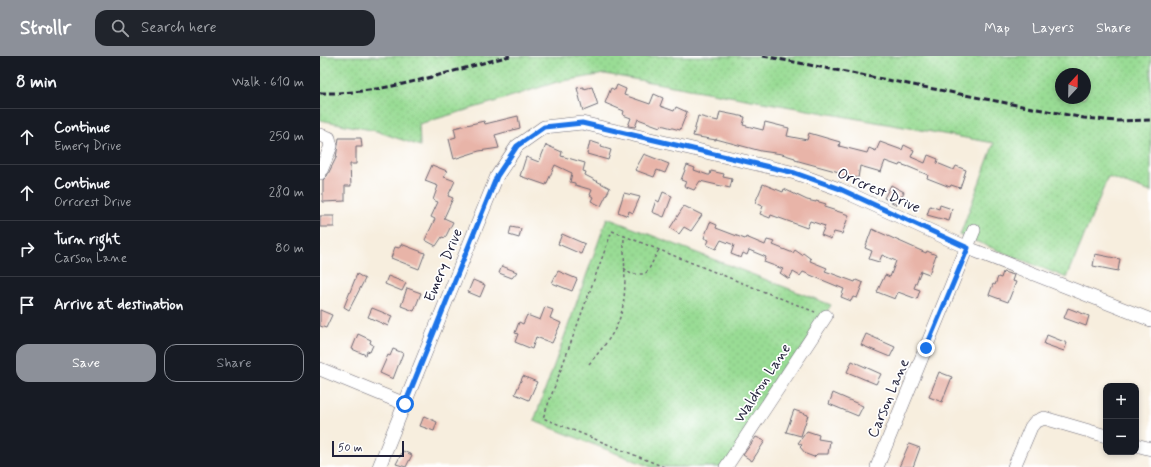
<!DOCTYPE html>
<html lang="en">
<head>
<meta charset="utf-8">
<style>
	:root { --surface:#171b24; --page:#20242c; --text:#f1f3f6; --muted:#9ea1a6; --line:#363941; --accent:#8c9099 }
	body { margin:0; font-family:Mynerve,sans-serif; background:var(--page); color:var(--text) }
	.controls { position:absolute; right:12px; bottom:12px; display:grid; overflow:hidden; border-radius:8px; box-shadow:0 2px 6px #0003 }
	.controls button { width:36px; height:36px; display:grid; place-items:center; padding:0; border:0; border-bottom:1px solid var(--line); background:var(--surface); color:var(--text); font:20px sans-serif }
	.compass { position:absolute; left:735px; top:12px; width:36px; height:36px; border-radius:50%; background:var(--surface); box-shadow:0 2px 6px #0003; rotate:22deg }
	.scale { position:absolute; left:12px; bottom:10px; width:72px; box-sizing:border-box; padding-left:4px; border:2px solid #22223b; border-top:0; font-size:11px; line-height:14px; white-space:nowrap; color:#22223b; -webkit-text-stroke:3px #fff; paint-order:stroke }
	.stop { position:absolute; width:12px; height:12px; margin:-9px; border:3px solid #1a73e8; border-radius:50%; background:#fff }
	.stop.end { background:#1a73e8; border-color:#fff; box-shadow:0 1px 4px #0008 }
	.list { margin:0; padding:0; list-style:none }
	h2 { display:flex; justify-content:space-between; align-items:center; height:52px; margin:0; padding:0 16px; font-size:17px }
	h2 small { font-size:13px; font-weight:400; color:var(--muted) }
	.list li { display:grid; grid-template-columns:26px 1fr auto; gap:12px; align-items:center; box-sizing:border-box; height:56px; padding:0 16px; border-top:1px solid var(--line) }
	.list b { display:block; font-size:15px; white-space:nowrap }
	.list p { margin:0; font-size:13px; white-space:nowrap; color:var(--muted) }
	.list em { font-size:13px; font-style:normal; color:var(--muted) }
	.actions { display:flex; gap:8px; padding:12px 16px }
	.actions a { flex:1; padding:9px 0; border:1px solid var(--accent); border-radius:12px; text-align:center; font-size:14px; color:var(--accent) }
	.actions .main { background:var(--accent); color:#fff }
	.icon { flex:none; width:22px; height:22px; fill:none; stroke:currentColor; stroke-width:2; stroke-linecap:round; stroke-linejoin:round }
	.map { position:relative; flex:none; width:831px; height:411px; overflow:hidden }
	header { display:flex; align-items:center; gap:24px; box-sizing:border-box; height:56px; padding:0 20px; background:var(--accent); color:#fff }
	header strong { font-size:19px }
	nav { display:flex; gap:22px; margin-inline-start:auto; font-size:14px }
	.search { width:280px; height:36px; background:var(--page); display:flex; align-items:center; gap:10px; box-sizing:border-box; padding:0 14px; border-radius:12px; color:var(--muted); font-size:15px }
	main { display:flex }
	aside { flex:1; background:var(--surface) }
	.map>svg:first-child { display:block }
</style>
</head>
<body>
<header>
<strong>Strollr</strong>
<div class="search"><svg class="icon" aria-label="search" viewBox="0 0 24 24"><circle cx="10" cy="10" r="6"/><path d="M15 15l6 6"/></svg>Search here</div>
<nav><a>Map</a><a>Layers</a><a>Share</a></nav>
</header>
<main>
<aside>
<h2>8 min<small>Walk · 610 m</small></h2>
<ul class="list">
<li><svg class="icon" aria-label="ahead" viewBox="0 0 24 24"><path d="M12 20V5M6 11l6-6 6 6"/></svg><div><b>Continue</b><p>Emery Drive</p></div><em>250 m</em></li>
<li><svg class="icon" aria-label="ahead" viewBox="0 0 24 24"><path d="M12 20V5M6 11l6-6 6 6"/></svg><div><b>Continue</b><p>Orrcrest Drive</p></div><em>280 m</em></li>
<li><svg class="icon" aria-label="right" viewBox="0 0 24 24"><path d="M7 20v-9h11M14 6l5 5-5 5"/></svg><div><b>Turn right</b><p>Carson Lane</p></div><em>80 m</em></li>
<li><svg class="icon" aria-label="arrive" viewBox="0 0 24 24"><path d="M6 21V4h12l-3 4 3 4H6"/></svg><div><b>Arrive at destination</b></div></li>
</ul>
<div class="actions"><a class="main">Save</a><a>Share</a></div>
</aside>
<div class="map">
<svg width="831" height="411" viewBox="0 0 831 411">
	<defs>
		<pattern id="grass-dots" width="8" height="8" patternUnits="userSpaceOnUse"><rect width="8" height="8" fill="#99dc94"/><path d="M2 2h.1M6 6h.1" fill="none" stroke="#84bc80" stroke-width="1.8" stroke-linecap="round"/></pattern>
	</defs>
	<rect width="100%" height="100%" fill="#fff"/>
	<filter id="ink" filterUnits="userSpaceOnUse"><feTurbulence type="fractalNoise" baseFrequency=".025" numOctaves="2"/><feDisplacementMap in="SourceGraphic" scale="8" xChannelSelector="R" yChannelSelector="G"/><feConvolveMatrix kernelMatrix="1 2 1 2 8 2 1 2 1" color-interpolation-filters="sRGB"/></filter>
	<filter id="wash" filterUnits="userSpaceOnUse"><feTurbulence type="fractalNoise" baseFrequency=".012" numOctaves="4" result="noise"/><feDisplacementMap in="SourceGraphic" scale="16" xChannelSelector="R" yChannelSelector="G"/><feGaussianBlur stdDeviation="0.9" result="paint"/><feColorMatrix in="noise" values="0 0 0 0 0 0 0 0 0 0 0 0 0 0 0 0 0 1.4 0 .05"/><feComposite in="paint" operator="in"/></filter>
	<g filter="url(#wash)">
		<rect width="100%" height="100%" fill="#f7eede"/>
		<g fill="url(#grass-dots)" stroke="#5e7f68" fill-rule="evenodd">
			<path d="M0,0H831V136L788,121L747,222L640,179L674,87L285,18L237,26L174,46L99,68L100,90L56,75L0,64ZM741,18H765V42H741Z"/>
			<path d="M287,162L511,249L406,411H331L214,365Z"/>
		</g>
		<g id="blocks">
			<g fill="#e8b4a8">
				<path d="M297,29L306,33L304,39L330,48L334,38L343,42L340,50L354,55L356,51L367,56L360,74L341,69L340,71L318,63L315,71L308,70L311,62L303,59L304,55L285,47L291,32L295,34Z"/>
				<path d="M264,31V33L272,31L278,49L263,55L257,32Z"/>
				<path d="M400,56L425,61L423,69L443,74L445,66L469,72L467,80L487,84L489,77L520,86L519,90L547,97L549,92L556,95L560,86L582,94L584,89L594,94L591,101L605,107L608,99L618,103L617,107L634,114L636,110L646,114L640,132L631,129L630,131L607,122L608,119L589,111L580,108L579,110L565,105L561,116L540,110L538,122L529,120L528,122L518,120L519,116L475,104V102L462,98L441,95L396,83V84L373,80L378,60L398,65Z"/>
				<path d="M198,60L200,72L175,79L179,92L159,95L134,103L129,83L136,81L134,72L164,65L165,68Z"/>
				<path d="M19,82H41L42,91H36V108H30L31,130H25V145L3,146V124L7,120L16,102Z"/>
				<path d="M270,85L282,89L281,91L291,94L288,104L267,98Z"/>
				<path d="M226,89L242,96L241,100L265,107L263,115L266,116L265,119L290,132L281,150L271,145L273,141L270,139L272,134L255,129V127L250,126L252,117L235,109L226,129L200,120L206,101L219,106Z"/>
				<path d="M324,98L349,108L345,117L337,114L334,121L315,114Z"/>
				<path d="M112,109L127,115L124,121L135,125L128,140L133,142L124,162L133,166L125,182L122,181L116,190L105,184L115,163L111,161L118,146L113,144L118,130L105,125Z"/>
				<path d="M367,109L375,112L374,114L388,119H390L391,115L404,118L403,121L412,123L410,132L380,125L374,134L364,130L366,126L361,124Z"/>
				<path d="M443,128L463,136L464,133L487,144L496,146V145L506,148L504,151L529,159L522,178L514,176L511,183L501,179L505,170L490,165L487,172L451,159L450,162L440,158L443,150L435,147Z"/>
				<path d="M571,129L584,136L577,149L564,142Z"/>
				<path d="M343,136L352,140L344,161L332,156L336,144L339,146Z"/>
				<path d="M304,137L320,141L313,157L309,155L308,160L298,156Z"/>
				<path d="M620,149L632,153L629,165L607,159L610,150L619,153Z"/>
				<path d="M364,150L382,159L371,175L364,171L359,178L350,172Z"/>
				<rect x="0" y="160" width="14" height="11"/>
				<path d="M390,166L397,169L396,172L417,180L425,183L426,181L445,189L447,184L455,186L453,189L473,197L475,194L482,199L483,197L491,203L490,205L507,212L505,215L535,226L536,224L543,227L537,242L533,241L531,245L521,241L524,233L483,216L480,220L473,216L469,223L460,217L463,213L444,206L446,201L429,194L427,199L423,197L421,202L411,198L414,189L401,184L396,193L387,189L389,184L384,182Z"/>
				<path d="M191,171L201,173L199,182L189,179Z"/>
				<path d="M552,173L606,197L607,195L616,199L609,218L601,215L594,232L600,234L597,243L578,236L575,243L557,236L565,219L570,221L576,205L562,199L559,206L549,203L552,195L545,192Z"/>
				<path d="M242,178L265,188L261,198L238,188Z"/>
				<path d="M81,188L105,197L99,213L71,202L75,191L79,192Z"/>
				<path d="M775,198L800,203L798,215L773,210Z"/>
				<path d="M182,210L197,216L192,222L179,217Z"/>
				<path d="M238,215L257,223L252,235L232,227Z"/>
				<path d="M683,216L694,219L692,225L696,226L688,246L669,239L673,228L675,229L678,221L681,222Z"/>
				<path d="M37,218L45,223L29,254L24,251Z"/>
				<path d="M68,220L86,227L82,235L65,228Z"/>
				<path d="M153,224L165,229L160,241L148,236Z"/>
				<path d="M87,232L101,237L94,255L81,250Z"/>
				<path d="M225,251L233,254L230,262L241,267L232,287L216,281L212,293L195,286L198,278L195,277L199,266L203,268L207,259L220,264Z"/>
				<path d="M52,252L72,260L68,270L48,261Z"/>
				<path d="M748,252L769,260L766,270L744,262Z"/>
				<path d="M0,254L12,259L6,272L0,270Z"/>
				<path d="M38,278L51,284L50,287L53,289L50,296L47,295L46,299L32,293Z"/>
				<path d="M546,278L575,291L570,301L541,289Z"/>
				<path d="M727,279L747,287L744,295L724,288Z"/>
				<path d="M73,293L83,297L73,323L60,317L68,299L70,300Z"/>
				<path d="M532,305L561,318L556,328L527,316Z"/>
				<path d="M619,316L632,321L622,346L609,341Z"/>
				<path d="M203,320L217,326L209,344L195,338Z"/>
				<path d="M513,337L543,350L538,360L509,348Z"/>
				<path d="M474,354L488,359L481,380L466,376Z"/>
				<path d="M104,360L117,366L114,375L100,370Z"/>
				<path d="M487,375L499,379L498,383L510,385L508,398H497L494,401L486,398L480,391L482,389L478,387Z"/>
				<path d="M436,381L445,385L432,405L423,399Z"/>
				<path d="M589,388L600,392L593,411H579Z"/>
				<path d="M83,395L92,399L86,411L76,408Z"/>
			</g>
		</g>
	</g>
	<g filter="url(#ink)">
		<use href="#blocks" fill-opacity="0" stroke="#6d6974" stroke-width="1"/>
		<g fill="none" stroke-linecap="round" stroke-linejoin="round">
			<g stroke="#6d6974" stroke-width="14">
				<g id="minor">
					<path d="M0,79L9,82L11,90L0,117"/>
					<path d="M0,313L85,348"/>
					<path d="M816,389L831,393"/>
					<path d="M59,411L177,120L197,90L224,71L262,67L475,117L519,133L648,192L831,264"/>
					<path d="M406,411L506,260"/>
					<path d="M557,411L654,174"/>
					<path d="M694,411L711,371L715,366L724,362L786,380"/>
				</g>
			</g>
			<g stroke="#6d6974" stroke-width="1.5" stroke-dasharray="3 3" stroke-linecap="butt">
				<path d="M304,212L311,218H325C333,209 332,204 339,194"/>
				<path d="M269,308C279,296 289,285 296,271C310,243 303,209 304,180"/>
				<path d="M344,411L223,362L292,175L495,256"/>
			</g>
			<use href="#minor" stroke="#fff" stroke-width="13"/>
			<g stroke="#22223b" stroke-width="3" stroke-dasharray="6 3" stroke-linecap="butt">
				<path d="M443,0L764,62L797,65L831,64"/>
				<path d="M0,37C64,39 129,15 190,0"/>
			</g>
		</g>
	</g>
	<g fill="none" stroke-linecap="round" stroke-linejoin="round" filter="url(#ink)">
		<path stroke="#1a73e8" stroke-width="5" d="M85,348L177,120L197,90L224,71L262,67L475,117L520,133L648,192L606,292"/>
	</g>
	<g text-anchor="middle" stroke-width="3.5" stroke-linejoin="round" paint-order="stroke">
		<g font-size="15" fill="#22223b" stroke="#fff">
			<text transform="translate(559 134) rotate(24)" y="5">Orrcrest Drive</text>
			<text transform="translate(123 209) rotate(-68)" y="5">Emery Drive</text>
			<text transform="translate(442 327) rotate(-57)" y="5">Waldron Lane</text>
			<text transform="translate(568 342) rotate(-67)" y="5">Carson Lane</text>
		</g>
	</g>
</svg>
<div class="controls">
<button>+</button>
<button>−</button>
</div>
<svg class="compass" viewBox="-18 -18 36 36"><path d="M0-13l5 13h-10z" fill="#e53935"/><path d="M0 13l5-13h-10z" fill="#9ea1a6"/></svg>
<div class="scale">50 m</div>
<div class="stop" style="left:85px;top:348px"></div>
<div class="stop end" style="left:606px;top:292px"></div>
</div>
</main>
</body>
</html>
